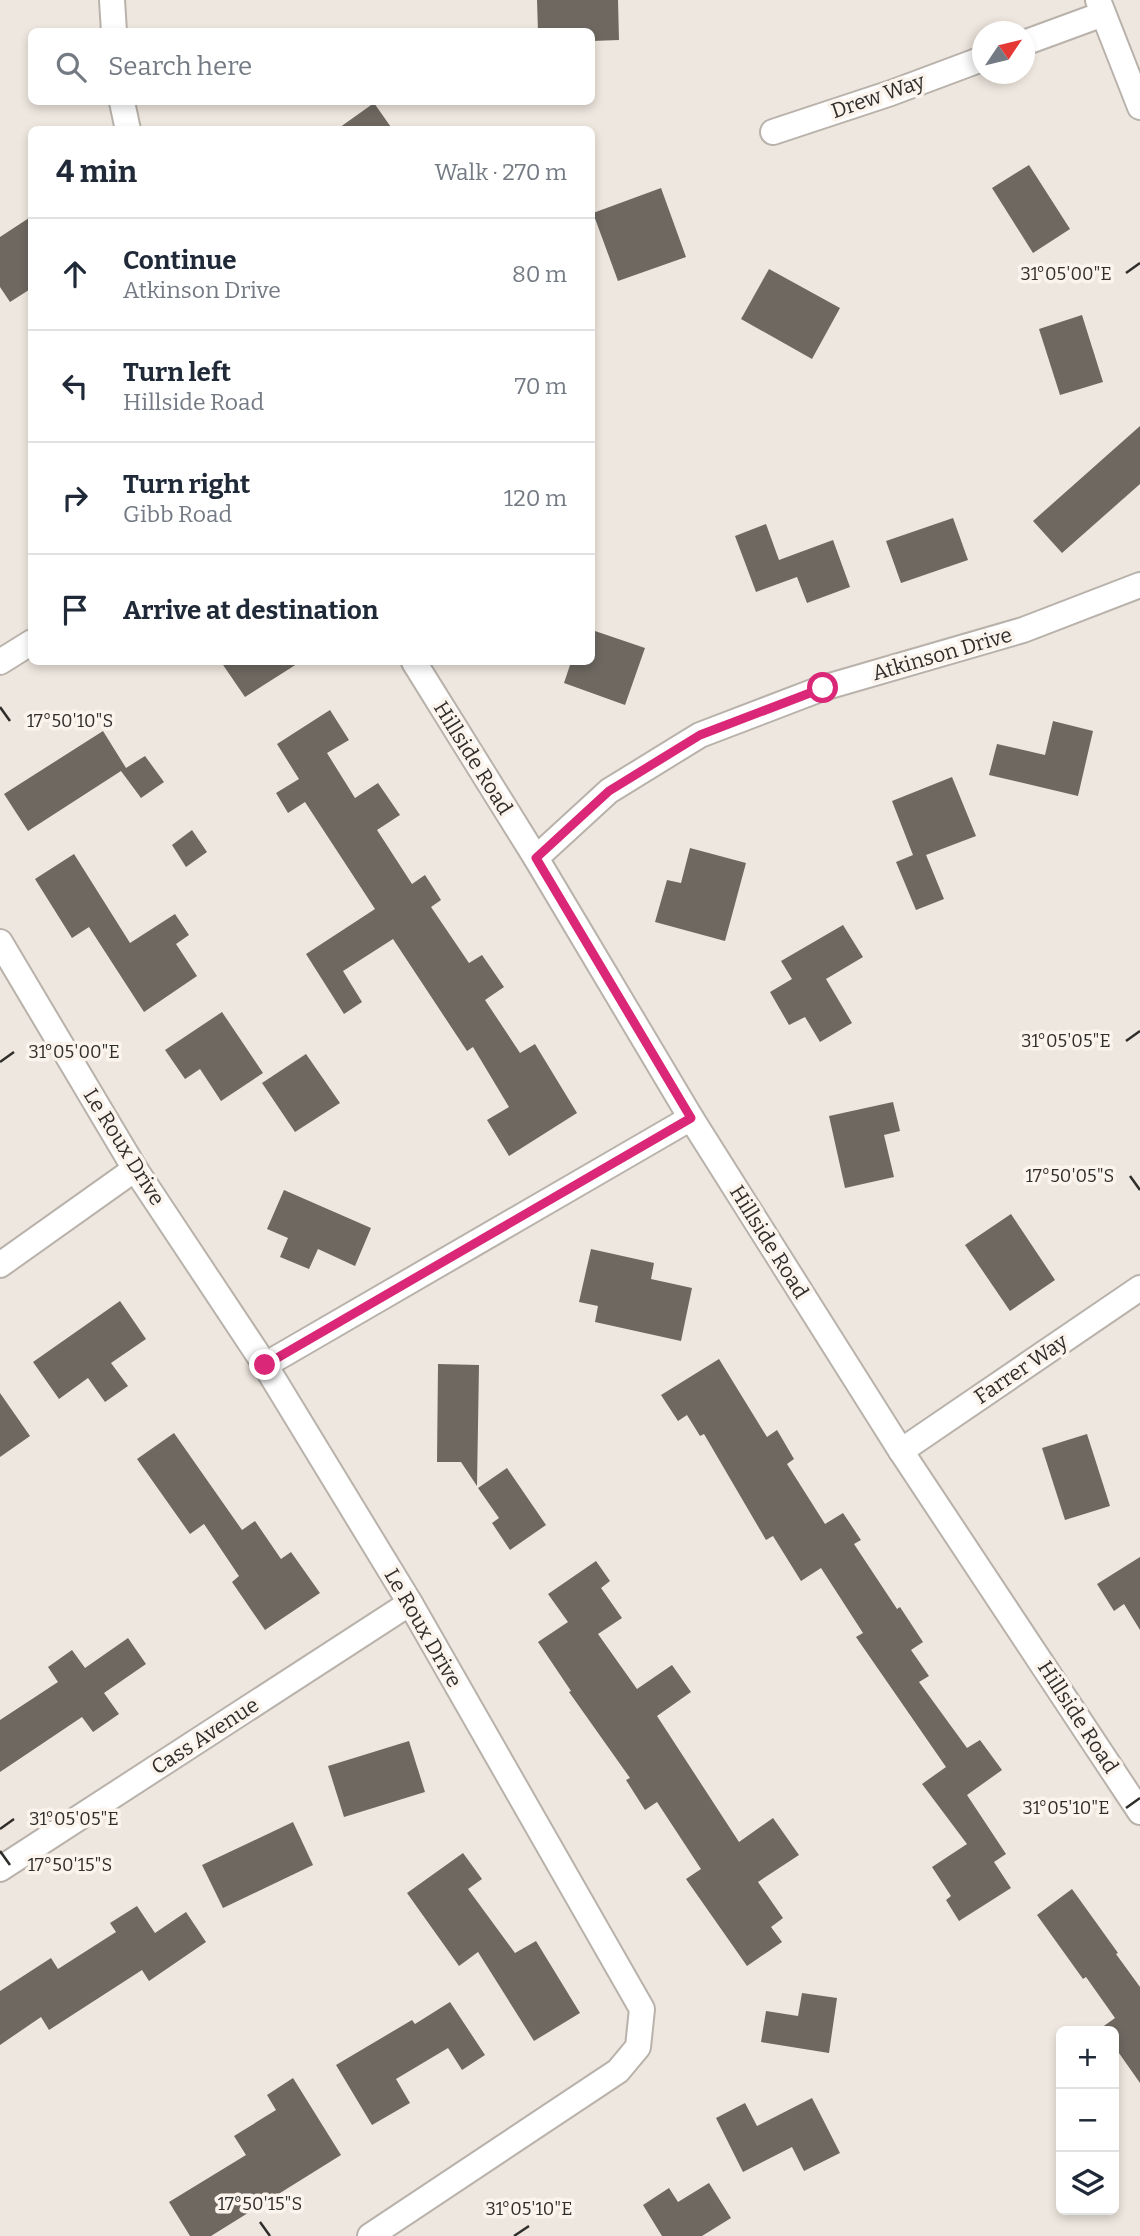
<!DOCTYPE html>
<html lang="en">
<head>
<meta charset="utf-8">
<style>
	:root { --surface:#fff; --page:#f6f6f7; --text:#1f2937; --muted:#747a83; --line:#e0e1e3 }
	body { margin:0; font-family:Bitter,serif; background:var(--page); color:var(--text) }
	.controls { position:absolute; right:21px; bottom:21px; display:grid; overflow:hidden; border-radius:10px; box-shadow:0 4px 10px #0003 }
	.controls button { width:63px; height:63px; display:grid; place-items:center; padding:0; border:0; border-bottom:2px solid var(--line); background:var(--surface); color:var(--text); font:35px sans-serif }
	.compass { position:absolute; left:972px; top:21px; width:63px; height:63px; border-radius:50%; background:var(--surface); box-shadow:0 4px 10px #0003; rotate:55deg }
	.stop { position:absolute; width:21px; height:21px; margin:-16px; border:5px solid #db2777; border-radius:50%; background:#fff }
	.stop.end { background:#db2777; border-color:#fff; box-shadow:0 2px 7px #0008 }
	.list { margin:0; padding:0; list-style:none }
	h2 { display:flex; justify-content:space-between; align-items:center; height:91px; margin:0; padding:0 28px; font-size:30px }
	h2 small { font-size:23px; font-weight:400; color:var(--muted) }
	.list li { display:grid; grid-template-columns:46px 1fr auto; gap:21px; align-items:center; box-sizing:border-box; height:112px; padding:0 28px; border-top:2px solid var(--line) }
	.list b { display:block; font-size:26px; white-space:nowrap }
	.list p { margin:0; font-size:23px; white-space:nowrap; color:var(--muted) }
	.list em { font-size:23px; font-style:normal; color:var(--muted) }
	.icon { flex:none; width:38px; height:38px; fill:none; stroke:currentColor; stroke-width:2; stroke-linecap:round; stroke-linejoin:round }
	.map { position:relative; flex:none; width:1140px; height:2236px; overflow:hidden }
	.search { position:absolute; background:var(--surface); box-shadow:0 4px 10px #0003; left:28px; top:28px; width:567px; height:77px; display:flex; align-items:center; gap:18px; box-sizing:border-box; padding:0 24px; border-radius:10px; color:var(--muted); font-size:26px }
	.panel { position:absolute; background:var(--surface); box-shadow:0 4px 10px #0003; left:28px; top:126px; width:567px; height:539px; border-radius:10px }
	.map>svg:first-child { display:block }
</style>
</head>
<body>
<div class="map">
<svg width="1140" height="2236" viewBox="0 0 1140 2236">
	<rect width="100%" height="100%" fill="#eee7df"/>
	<g fill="#6e6861">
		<path d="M537,0H618L619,40L592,41V32H538Z"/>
		<path d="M374,103L393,130H336Z"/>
		<path d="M1029,165L1070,229L1033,253L992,188Z"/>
		<path d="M661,188L686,257L618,281L593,213Z"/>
		<path d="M32,216V288L10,302L0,287V237Z"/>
		<path d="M769,269L840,308L812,359L741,319Z"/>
		<path d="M1082,315L1103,382L1060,395L1039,329Z"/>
		<path d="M1140,426V484L1062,553L1033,521Z"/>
		<path d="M953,518L968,560L901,583L886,541Z"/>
		<path d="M766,524L779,560L833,540L850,587L807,603L797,577L756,592L735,536Z"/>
		<path d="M592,630L645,648L625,705L564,683L571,662H592Z"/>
		<path d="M221,662H300L245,697Z"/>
		<path d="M330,710L349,740L327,753L355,798L378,783L400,815L377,830L412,884L425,875L441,900L431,907L469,963L482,955L504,987L485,1000L520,1053L535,1044L577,1113L509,1156L487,1120L509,1107L473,1047L467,1051L393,939L343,971L362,1002L344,1014L306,954L375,909L305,802L288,813L276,793L299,779L277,744Z"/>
		<path d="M1053,721L1093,731L1078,796L989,775L997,744L1045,755Z"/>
		<path d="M103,731L126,768L145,756L164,782L141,798L121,771L28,831L4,794Z"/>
		<path d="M952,777L976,836L926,855L944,899L916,910L896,862L913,855L892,801Z"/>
		<path d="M192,830L207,852L186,867L172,845Z"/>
		<path d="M690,848L746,863L725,941L655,922L667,880L681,883Z"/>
		<path d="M74,854L130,943L175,914L189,935L176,944L197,976L144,1012L89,927L72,938L35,879Z"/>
		<path d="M843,925L863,957L826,979L852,1023L820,1042L805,1017L789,1025L770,992L792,979L781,961Z"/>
		<path d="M222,1012L263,1073L221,1101L200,1069L185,1079L165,1050Z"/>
		<path d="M306,1054L340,1103L295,1132L262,1083Z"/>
		<path d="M893,1102L900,1131L884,1135L894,1177L845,1188L829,1116Z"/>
		<path d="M284,1190L371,1228L355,1266L318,1249L309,1269L280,1257L288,1238L267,1229Z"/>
		<path d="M1011,1214L1055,1280L1010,1311L965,1245Z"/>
		<path d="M591,1249L654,1263L651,1279L692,1288L681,1341L595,1322L598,1306L579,1302Z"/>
		<path d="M120,1301L146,1339L111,1363L128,1386L105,1402L88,1378L59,1399L33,1362Z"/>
		<path d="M719,1359L767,1437L777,1430L794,1459L787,1464L825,1524L843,1513L861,1540L854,1544L897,1609L900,1607L923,1642L911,1650L929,1676L919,1682L967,1748L980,1740L1002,1770L967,1795L1006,1854L994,1862L1011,1888L959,1921L946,1900L951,1896L932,1867L967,1844L922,1784L946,1767L856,1637L863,1633L821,1568L801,1581L773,1536L766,1540L704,1434L700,1436L687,1415L678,1421L661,1395Z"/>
		<path d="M438,1364L479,1365L477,1486L461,1462H437Z"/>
		<path d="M0,1393L30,1436L0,1457Z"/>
		<path d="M174,1433L242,1530L255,1521L281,1559L291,1552L320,1593L265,1630L232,1582L239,1576L204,1524L190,1534L137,1459Z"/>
		<path d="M1087,1434L1110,1506L1065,1520L1042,1448Z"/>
		<path d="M507,1468L546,1525L510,1550L492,1523L499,1518L478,1488Z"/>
		<path d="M1140,1557V1630L1124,1604L1114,1611L1097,1584Z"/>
		<path d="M596,1561L610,1581L601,1588L622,1618L598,1634L637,1689L672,1665L691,1692L657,1716L739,1842L773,1818L799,1855L758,1882L783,1918L771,1927L782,1942L747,1966L686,1879L701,1869L657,1802L645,1810L626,1780L630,1778L569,1692L571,1691L538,1642L568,1622L548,1594Z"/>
		<path d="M128,1638L146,1664L104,1693L119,1714L93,1732L82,1717L0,1772V1720L58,1682L48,1667L72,1650L85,1668Z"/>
		<path d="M409,1741L425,1792L344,1817L328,1766Z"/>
		<path d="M293,1822L313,1865L223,1908L202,1865Z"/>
		<path d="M463,1853L482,1879L468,1889L515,1953L536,1941L580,2013L534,2041L478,1952L459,1966L407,1893Z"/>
		<path d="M1072,1889L1118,1953L1116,1954L1140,1987V2083L1114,2046V2031H1104L1101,2028L1115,2018L1086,1977L1083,1979L1037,1915Z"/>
		<path d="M137,1906L155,1933L186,1912L206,1942L149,1981L142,1970L49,2030L41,2017L0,2045V1991L51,1958L58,1969L116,1932L110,1923Z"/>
		<path d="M802,1993L837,1998L829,2053L761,2042L766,2011L798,2016Z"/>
		<path d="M450,2002L485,2055L462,2070L448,2048L396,2079L410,2103L372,2125L336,2065L412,2020L415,2024Z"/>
		<path d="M293,2078L341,2155L211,2236H190L169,2202L246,2155L234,2136L276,2110L267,2095Z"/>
		<path d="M812,2098L840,2153L804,2171L792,2147L743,2172L716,2118L745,2103L757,2126Z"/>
		<path d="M709,2183L731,2218L702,2236H662L643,2205L669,2188L678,2202Z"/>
	</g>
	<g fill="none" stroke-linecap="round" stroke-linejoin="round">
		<g stroke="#b8b2ab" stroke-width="28">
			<g id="street">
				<path d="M112,0L114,32"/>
				<path d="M1098,0L1140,107"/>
				<path d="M1024,43L1103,14"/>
				<path d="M122,102L128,130"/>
				<path d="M773,132L891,93L982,59"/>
				<path d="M0,662L32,642"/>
				<path d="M414,662L536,858L691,1118L901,1451L1140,1812"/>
				<path d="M536,858L609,791L700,735L823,688L1023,630L1140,585"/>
				<path d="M0,942L135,1169L265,1365L410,1603L642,2009L638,2047L618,2071L370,2236"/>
				<path d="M0,1265L135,1169"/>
				<path d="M265,1365L691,1118"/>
				<path d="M901,1451L1140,1288"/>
				<path d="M0,1869L410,1603"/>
			</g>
		</g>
		<use href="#street" stroke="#fff" stroke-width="24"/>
	</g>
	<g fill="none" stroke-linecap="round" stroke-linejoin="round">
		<path stroke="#db2777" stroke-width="9" d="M265,1365L691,1118L536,858L609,791L700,735L823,688"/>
	</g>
	<path fill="none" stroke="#302e2b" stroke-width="2.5" d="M1126,273L1140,263M0,707L10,721M1126,1041L1140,1031M0,1062L14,1052M1130,1176L1140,1190M1126,1808L1140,1798M0,1829L14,1819M0,1851L10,1865M260,2222L270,2236M514,2236L529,2226"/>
	<g text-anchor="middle" stroke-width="7" stroke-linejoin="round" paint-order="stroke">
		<g font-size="21" fill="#302e2b" stroke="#fbf4ed">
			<text transform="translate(878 96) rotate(-19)" y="7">Drew Way</text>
			<text transform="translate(942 654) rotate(-16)" y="7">Atkinson Drive</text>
			<text transform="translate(473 758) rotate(58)" y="7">Hillside Road</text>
			<text transform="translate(124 1147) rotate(58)" y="7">Le Roux Drive</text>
			<text transform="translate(769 1242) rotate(58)" y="7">Hillside Road</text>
			<text transform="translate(1021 1369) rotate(-34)" y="7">Farrer Way</text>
			<text transform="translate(423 1628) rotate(60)" y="7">Le Roux Drive</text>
			<text transform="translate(1078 1717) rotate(57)" y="7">Hillside Road</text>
			<text transform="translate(205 1736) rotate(-33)" y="7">Cass Avenue</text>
		</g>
	</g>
	<g font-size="18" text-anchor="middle" fill="#302e2b" stroke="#fbf4ed" stroke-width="7" stroke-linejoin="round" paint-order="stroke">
		<text x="1066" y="280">31°05'00"E</text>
		<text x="70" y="727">17°50'10"S</text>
		<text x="1066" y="1047">31°05'05"E</text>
		<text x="74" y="1058">31°05'00"E</text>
		<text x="1070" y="1182">17°50'05"S</text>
		<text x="1066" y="1814">31°05'10"E</text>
		<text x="74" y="1825">31°05'05"E</text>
		<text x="70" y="1871">17°50'15"S</text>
		<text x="260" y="2210">17°50'15"S</text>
		<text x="529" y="2215">31°05'10"E</text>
	</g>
</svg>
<div class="controls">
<button>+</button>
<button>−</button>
<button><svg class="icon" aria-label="layers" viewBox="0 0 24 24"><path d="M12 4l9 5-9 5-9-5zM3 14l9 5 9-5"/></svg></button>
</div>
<svg class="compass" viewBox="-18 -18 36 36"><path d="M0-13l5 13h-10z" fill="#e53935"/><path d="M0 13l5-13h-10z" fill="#747a83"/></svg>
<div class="stop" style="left:823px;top:688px"></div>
<div class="stop end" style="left:265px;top:1365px"></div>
<div class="search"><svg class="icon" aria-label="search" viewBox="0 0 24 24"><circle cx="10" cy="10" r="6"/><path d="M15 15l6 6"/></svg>Search here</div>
<section class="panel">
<h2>4 min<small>Walk · 270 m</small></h2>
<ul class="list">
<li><svg class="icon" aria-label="ahead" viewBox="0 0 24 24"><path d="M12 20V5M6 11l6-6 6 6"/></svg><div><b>Continue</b><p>Atkinson Drive</p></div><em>80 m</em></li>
<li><svg class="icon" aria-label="left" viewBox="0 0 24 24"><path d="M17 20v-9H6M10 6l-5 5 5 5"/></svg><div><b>Turn left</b><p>Hillside Road</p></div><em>70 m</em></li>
<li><svg class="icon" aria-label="right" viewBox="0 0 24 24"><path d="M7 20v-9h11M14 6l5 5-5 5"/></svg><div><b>Turn right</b><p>Gibb Road</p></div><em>120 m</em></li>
<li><svg class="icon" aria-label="arrive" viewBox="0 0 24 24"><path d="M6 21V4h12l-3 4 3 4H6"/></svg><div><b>Arrive at destination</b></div></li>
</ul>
</section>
</div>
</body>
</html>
